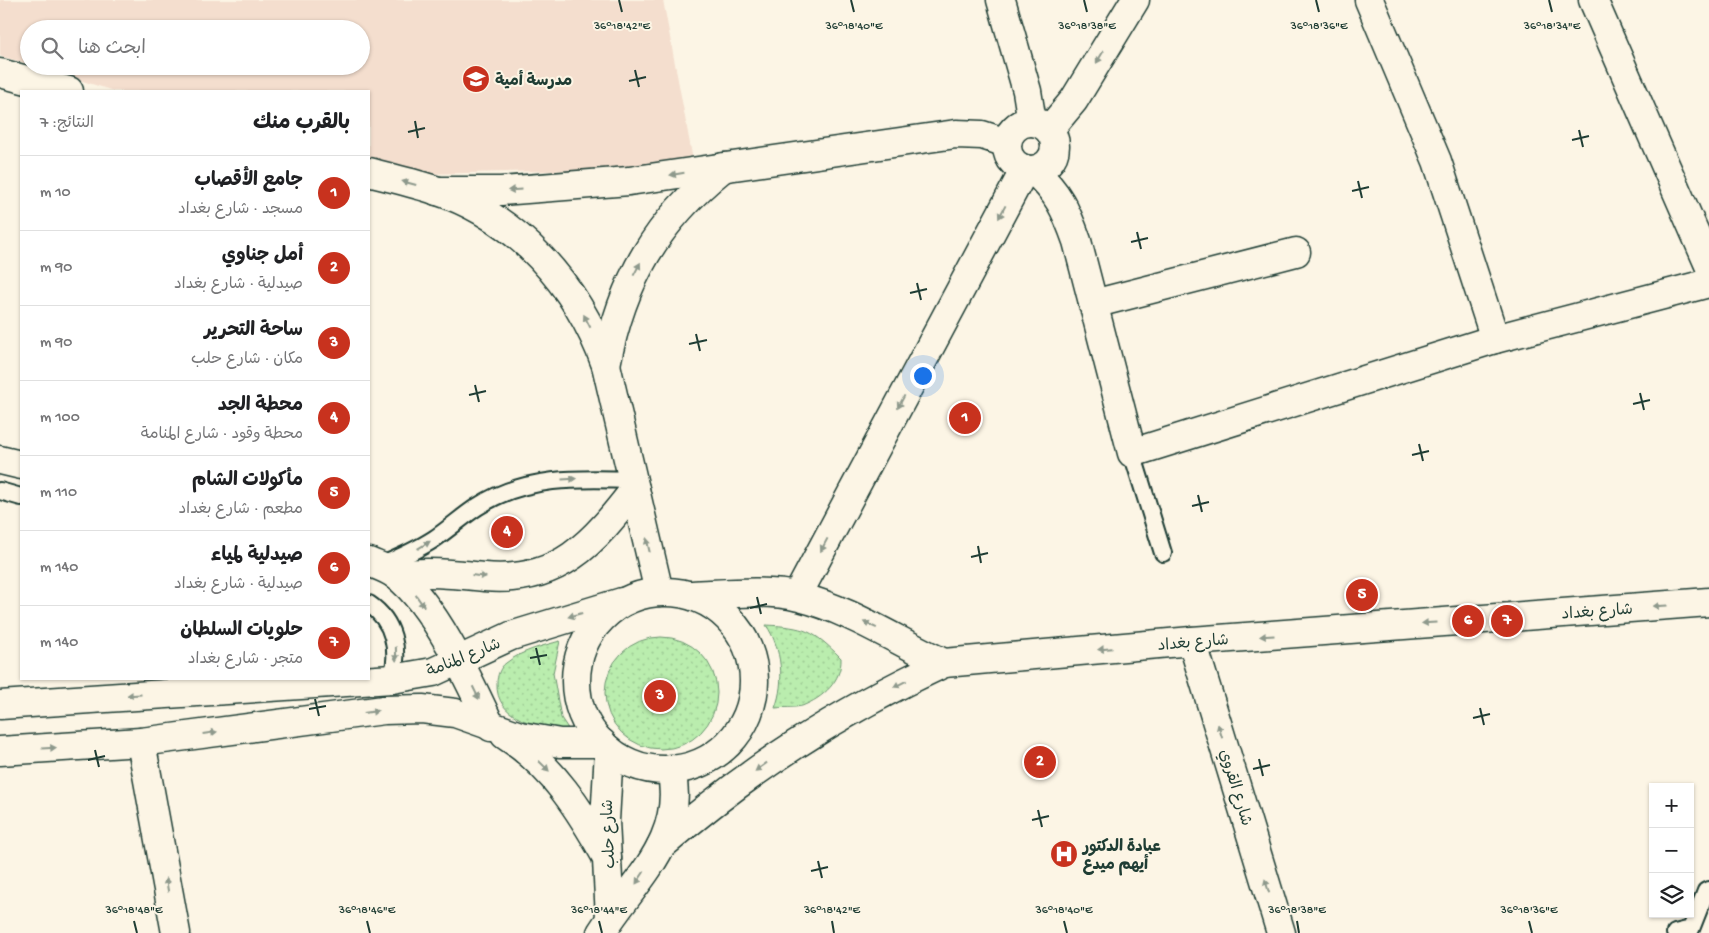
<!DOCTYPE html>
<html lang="ar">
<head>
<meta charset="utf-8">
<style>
	:root { --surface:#fff; --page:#f6f6f6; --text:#202124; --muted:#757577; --line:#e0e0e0; --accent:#c8321e }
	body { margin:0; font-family:"Gochi Hand","Playpen Sans Arabic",sans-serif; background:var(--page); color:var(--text); direction:rtl }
	.controls { position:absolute; right:15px; bottom:15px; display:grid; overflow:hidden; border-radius:0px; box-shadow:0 1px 4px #0004 }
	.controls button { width:45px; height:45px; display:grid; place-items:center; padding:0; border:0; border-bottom:1px solid var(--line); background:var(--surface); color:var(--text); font:25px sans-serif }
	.you { position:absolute; left:922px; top:375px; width:18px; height:18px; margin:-12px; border:4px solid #fff; border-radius:50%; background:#1a73e8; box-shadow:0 0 0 8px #1a73e833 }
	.badge { display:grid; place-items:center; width:32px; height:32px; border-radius:50%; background:var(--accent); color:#fff; font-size:16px; font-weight:700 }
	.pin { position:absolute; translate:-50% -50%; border:2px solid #fff; box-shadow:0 1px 5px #0006 }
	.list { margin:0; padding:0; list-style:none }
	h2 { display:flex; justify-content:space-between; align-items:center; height:65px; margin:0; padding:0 20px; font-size:21px }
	h2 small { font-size:16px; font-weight:400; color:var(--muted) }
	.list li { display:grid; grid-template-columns:32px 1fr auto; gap:15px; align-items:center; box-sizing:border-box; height:75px; padding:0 20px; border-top:1px solid var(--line) }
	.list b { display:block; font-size:19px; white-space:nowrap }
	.list p { margin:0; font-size:16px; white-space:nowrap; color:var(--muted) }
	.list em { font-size:16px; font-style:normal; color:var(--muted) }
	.icon { flex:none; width:28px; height:28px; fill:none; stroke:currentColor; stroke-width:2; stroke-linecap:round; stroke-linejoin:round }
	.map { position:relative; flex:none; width:1709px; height:933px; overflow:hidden; direction:ltr }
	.search { position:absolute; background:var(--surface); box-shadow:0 1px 4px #0004; left:20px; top:20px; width:350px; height:55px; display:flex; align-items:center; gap:12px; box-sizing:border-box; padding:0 18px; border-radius:28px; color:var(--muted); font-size:19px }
	.panel { position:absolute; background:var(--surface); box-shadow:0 1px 4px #0004; left:20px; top:90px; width:350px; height:590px; border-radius:0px; direction:rtl }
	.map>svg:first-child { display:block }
</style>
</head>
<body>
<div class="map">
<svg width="1709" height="933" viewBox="0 0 1709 933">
	<defs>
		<pattern id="grass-dots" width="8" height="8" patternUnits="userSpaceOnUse" patternTransform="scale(1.25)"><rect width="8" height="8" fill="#baedae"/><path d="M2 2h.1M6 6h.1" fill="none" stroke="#9fcc96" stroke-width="1.8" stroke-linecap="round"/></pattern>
	</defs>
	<rect width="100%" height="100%" fill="#fcf5e5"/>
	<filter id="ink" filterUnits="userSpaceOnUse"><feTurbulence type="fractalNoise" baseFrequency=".02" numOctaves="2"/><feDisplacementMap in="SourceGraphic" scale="10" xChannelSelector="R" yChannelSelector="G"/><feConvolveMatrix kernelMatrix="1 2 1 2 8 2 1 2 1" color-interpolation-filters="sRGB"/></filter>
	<g filter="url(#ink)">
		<path fill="#f4dece" d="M0,0H663L693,160L621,169L426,174L369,162V91H114L35,66H361V29H29V64L0,56Z"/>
		<g fill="url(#grass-dots)" stroke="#6c9571">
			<path d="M766,625C805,627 813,630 841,658C842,681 823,698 802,706C794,708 783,707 775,708C785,682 782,648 766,625Z"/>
			<circle cx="661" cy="693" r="56"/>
			<path d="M560,641L553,673L561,718L569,730C541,728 495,720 497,683C497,676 500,667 506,663C521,651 542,646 560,641Z"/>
		</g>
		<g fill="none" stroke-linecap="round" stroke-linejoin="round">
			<g stroke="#1f3d34" stroke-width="20">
				<g id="lane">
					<path d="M1132,453L1163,553"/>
					<path d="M0,491L21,497"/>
					<path d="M380,566C399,558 417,550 434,539C449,529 463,516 477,507C523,476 580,478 633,480"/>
					<path d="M369,604C394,621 400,650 392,679"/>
					<path d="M1675,933L1691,929L1706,891L1709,890"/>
				</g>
			</g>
			<g stroke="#1f3d34" stroke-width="31">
				<g id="street">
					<path d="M1369,0L1437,161L1495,339"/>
					<path d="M1593,0L1709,265"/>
					<path d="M1049,130L1074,100L1135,0"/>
					<path d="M1033,170C1058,192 1066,210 1077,241L1132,453L1495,339L1709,283"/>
					<path d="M1093,304L1296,252"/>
					<path d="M141,742L176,933"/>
				</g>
			</g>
			<g stroke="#1f3d34" stroke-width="31">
				<g id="secondary">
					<path d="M1001,0L1027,91L1032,122"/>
					<path d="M0,73L69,91"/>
					<circle cx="1031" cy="146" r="24"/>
					<path d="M369,172C391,178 414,183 435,190C518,217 577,285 606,365L659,592"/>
					<path d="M437,191H501L629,181L956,134L982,135L1007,143"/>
					<path d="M606,365C622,280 657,221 724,167"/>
					<path d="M0,460L21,465"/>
					<path d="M369,562C378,566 388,569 396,575C435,605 470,682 491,727"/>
					<path d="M396,575C427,571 454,574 484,577C559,584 593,543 635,489"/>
					<path d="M797,596L1025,169"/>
					<path d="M1192,641L1281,933"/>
				</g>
			</g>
			<g stroke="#1f3d34" stroke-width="31">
				<g id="primary">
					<circle cx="665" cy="681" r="89"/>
					<path d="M692,595C721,594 770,589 799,597C851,610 896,641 944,663L1192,641L1709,602"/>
					<path d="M0,705L392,679L433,672L511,636L622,602"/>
					<path d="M505,735C553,766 580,810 607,858"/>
					<path d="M609,750L605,821L610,918"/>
					<path d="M0,751L141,742L384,710L422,709L455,713L520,736L560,743H602"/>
					<path d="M661,846C750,769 837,713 944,663"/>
					<path d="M601,933C635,879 687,839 671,769"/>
				</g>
			</g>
			<use href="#lane" stroke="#fcf5e5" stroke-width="16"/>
			<use href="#street" stroke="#fcf5e5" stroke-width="28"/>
			<use href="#secondary" stroke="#fcf5e5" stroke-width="28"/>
			<use href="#primary" stroke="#fcf5e5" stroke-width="28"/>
		</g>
		<defs><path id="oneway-solid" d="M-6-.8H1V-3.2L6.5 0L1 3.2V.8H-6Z" transform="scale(1.25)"/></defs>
		<g fill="#8e998c">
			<use href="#oneway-solid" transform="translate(1100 57) rotate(121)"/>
			<use href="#oneway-solid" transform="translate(677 174) rotate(171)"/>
			<use href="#oneway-solid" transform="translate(409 183) rotate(-165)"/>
			<use href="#oneway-solid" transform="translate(515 190) rotate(177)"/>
			<use href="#oneway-solid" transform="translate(1002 212) rotate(118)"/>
			<use href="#oneway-solid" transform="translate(637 269) rotate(-62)"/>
			<use href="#oneway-solid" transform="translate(587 321) rotate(-117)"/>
			<use href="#oneway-solid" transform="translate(901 402) rotate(118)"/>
			<use href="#oneway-solid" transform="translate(569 479) rotate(-3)"/>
			<use href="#oneway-solid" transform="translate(424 545) rotate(-31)"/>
			<use href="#oneway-solid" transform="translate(648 545) rotate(-103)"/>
			<use href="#oneway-solid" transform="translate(824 545) rotate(118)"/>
			<use href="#oneway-solid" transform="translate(479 576) rotate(7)"/>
			<use href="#oneway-solid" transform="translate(420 601) rotate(55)"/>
			<use href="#oneway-solid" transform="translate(1660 606) rotate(176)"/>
			<use href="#oneway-solid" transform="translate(575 615) rotate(164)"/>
			<use href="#oneway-solid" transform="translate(1429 623) rotate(176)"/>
			<use href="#oneway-solid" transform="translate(870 625) rotate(-155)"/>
			<use href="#oneway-solid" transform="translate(1267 636) rotate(176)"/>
			<use href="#oneway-solid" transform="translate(1105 649) rotate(175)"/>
			<use href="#oneway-solid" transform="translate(396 654) rotate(89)"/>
			<use href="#oneway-solid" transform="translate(900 684) rotate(154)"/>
			<use href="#oneway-solid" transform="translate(476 693) rotate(64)"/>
			<use href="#oneway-solid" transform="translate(134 695) rotate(176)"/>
			<use href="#oneway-solid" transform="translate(371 712) rotate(-8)"/>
			<use href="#oneway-solid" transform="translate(1220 731) rotate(-107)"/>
			<use href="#oneway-solid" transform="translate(210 733) rotate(-8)"/>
			<use href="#oneway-solid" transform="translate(49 748) rotate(-4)"/>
			<use href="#oneway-solid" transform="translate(544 766) rotate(44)"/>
			<use href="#oneway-solid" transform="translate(761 767) rotate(144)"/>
			<use href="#oneway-solid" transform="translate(640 878) rotate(124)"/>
			<use href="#oneway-solid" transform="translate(167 885) rotate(-100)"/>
			<use href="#oneway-solid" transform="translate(1267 886) rotate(-107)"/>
		</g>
	</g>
	<path fill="none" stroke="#1f3d34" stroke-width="2" d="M619,0L622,12M851,0L854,12M1084,0L1087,12M1316,0L1319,12M1549,0L1552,12M635,70L639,87M629,81L646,77M415,121L418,138M1579,130L1583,147M408,132L425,128M1572,140L1589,136M1358,181L1362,198M1352,191L1369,187M1137,232L1141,249M1131,242L1148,238M917,283L921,300M910,293L927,289M696,334L700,351M689,344L707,340M475,385L479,402M1640,393L1644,410M469,395L486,391M1633,404L1650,400M1419,444L1423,461M1412,455L1429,451M1198,495L1202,512M1192,506L1209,502M978,546L981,563M971,557L988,553M757,597L761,614M750,608L767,604M536,648L540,665M530,658L547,655M315,699L319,716M1480,708L1484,725M309,709L326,706M1473,718L1490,714M95,750L99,767M1259,759L1263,776M88,760L105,756M1253,769L1270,765M1038,810L1042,827M1032,820L1049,816M818,861L822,878M811,871L828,867M134,921L137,933M367,921L370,933M599,921L602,933M832,921L834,933M1064,921L1067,933M1297,921L1299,933M1529,921L1532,933"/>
	<defs>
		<g id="school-disc" transform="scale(1.4375)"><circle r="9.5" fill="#c8321e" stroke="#fcf5e5"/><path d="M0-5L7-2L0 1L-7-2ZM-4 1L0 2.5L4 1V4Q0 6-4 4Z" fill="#fff"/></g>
		<g id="hospital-disc" transform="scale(1.4375)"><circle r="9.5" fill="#c8321e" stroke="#fcf5e5"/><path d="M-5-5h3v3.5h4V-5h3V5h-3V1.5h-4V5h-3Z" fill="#fff"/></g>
	</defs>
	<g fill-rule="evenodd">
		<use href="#school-disc" x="476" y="79"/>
		<use href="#hospital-disc" x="1064" y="854"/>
	</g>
	<g text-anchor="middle" stroke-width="4" stroke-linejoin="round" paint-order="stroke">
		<g font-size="16" font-weight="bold" fill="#1f3d34" stroke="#fcf5e5" text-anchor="start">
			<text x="495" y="85">مدرسة أمية</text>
			<text x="1083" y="851">عيادة الدكتور<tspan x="1083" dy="18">أيهم ميدع</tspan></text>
		</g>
		<g font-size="16" fill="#1f3d34" stroke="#fcf5e5">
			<text transform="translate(1597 610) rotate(-4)" y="6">شارع بغداد</text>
			<text transform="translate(1193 641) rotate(-5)" y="6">شارع بغداد</text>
			<text transform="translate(463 656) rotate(-22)" y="6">شارع المنامة</text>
			<text transform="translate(1237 787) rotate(73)" y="6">شارع القروي</text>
			<text transform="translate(607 834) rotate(-92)" y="6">شارع حلب</text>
		</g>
	</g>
	<g font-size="12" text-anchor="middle" fill="#1f3d34" stroke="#fcf5e5" stroke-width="4" stroke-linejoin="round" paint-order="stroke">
		<text x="622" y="29">36°18'42"E</text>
		<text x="854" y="29">36°18'40"E</text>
		<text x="1087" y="29">36°18'38"E</text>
		<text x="1319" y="29">36°18'36"E</text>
		<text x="1552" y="29">36°18'34"E</text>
		<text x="134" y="913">36°18'48"E</text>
		<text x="367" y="913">36°18'46"E</text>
		<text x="599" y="913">36°18'44"E</text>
		<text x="832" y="913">36°18'42"E</text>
		<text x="1064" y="913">36°18'40"E</text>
		<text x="1297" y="913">36°18'38"E</text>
		<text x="1529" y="913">36°18'36"E</text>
	</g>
</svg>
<div class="controls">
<button>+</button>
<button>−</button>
<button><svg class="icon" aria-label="layers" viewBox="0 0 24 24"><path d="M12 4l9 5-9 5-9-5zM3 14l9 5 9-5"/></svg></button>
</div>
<div class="you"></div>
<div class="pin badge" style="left:965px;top:418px">1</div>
<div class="pin badge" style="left:1040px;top:762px">2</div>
<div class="pin badge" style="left:660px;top:696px">3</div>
<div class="pin badge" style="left:507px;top:532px">4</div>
<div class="pin badge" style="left:1362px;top:595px">5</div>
<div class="pin badge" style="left:1468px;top:621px">6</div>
<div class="pin badge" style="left:1507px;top:621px">7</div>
<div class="search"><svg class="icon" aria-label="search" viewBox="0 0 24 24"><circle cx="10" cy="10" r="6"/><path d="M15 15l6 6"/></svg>ابحث هنا</div>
<section class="panel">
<h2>بالقرب منك<small>النتائج: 7</small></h2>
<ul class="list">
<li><span class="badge">1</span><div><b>جامع الأقصاب</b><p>مسجد · شارع بغداد</p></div><em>10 m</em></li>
<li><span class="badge">2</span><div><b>أمل جناوي</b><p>صيدلية · شارع بغداد</p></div><em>90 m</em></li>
<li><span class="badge">3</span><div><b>ساحة التحرير</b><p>مكان · شارع حلب</p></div><em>90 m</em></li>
<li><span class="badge">4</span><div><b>محطة الجد</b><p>محطة وقود · شارع المنامة</p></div><em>100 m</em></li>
<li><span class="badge">5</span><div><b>مأكولات الشام</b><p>مطعم · شارع بغداد</p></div><em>110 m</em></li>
<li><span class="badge">6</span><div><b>صيدلية لمياء</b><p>صيدلية · شارع بغداد</p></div><em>140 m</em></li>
<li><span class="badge">7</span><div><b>حلويات السلطان</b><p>متجر · شارع بغداد</p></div><em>140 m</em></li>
</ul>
</section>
</div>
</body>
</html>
